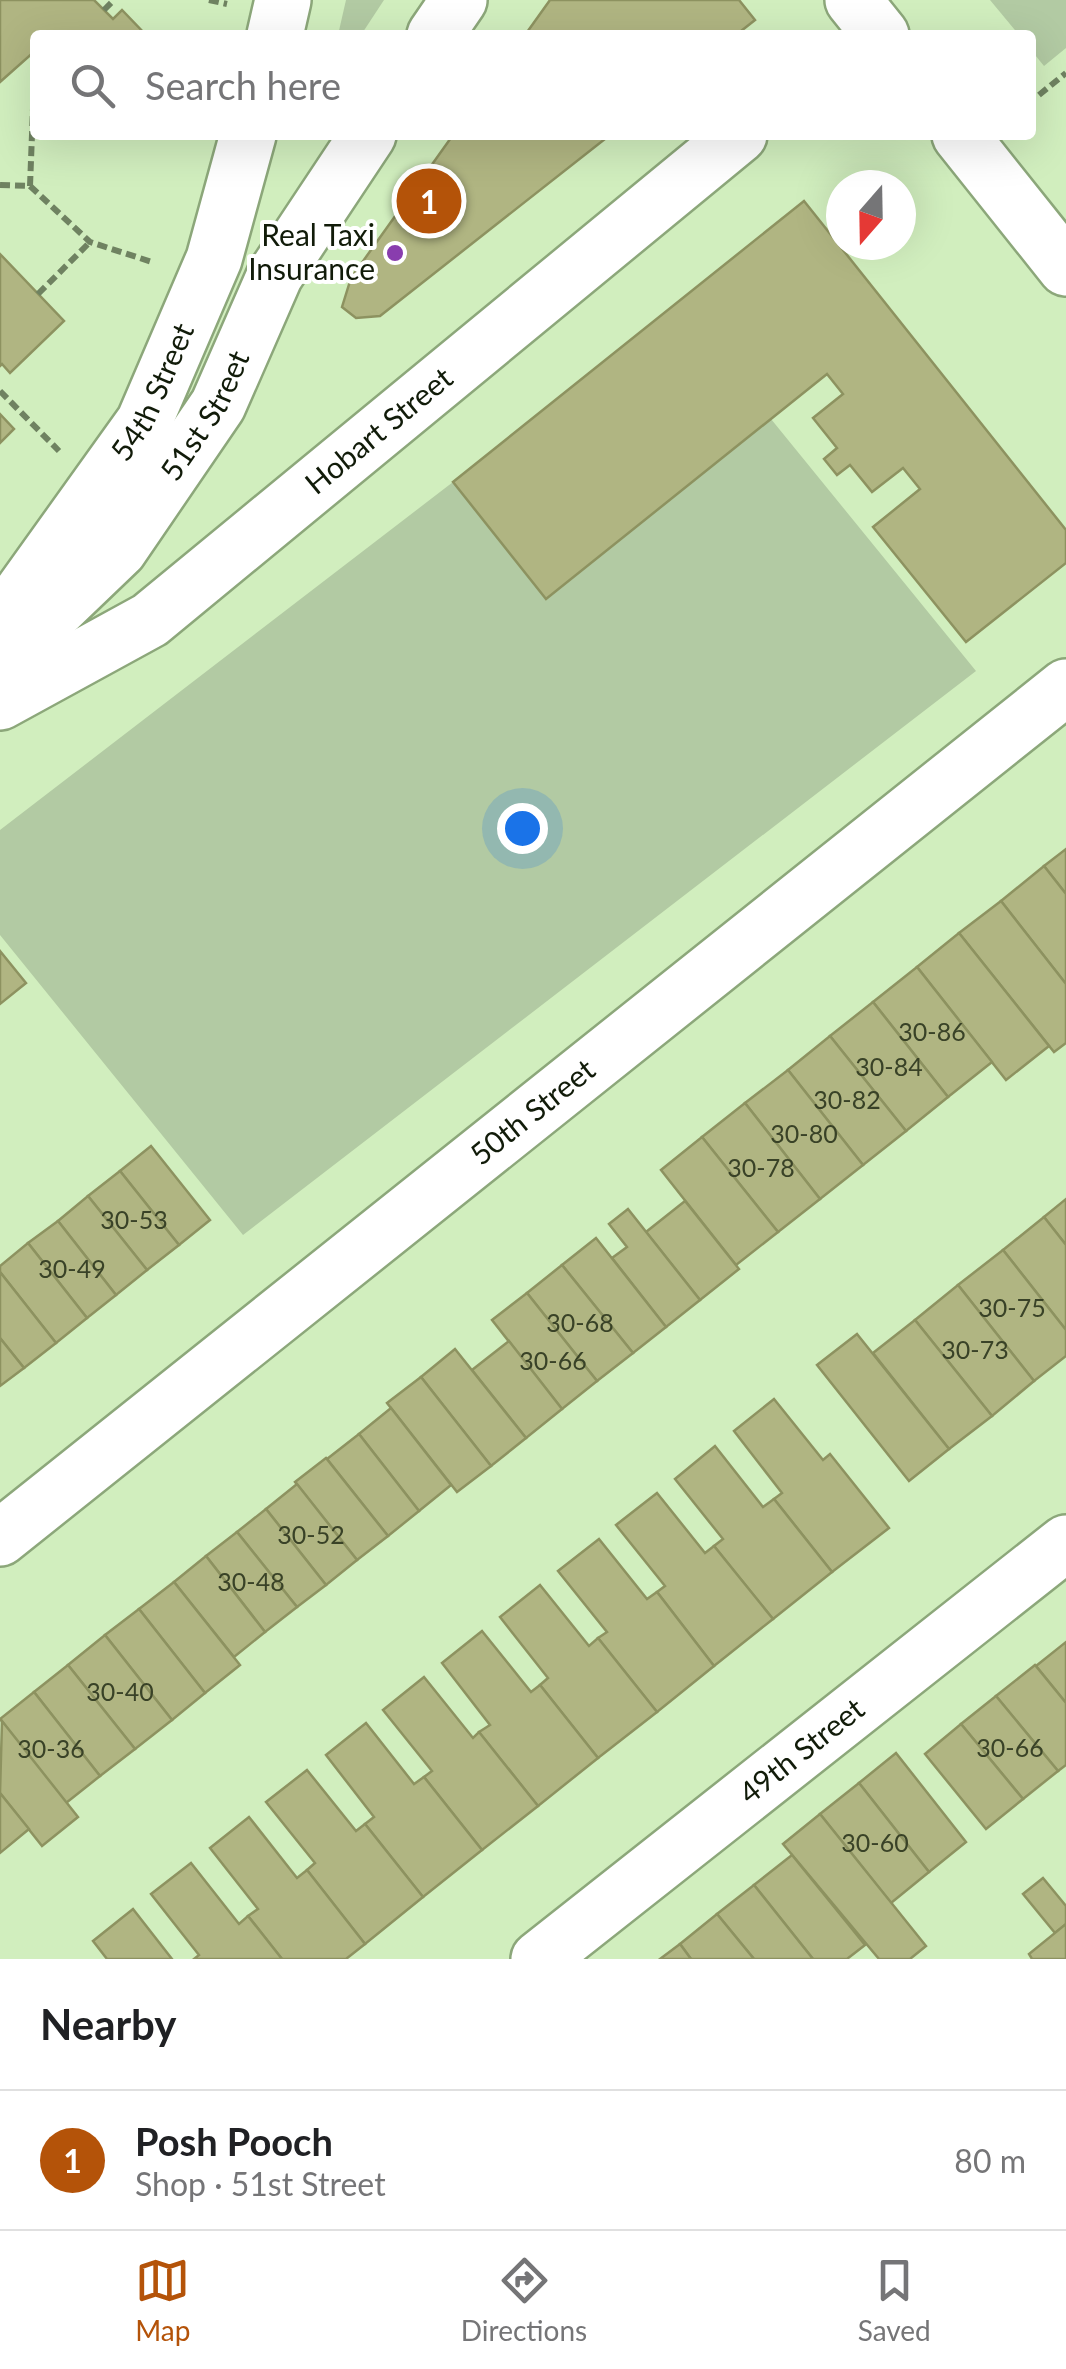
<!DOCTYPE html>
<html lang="en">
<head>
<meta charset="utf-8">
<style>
	:root { --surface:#fff; --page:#f6f6f6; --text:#202124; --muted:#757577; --line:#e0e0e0; --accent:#b45309 }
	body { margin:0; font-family:Lato,sans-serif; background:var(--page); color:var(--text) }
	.compass { position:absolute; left:826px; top:170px; width:90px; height:90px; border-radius:50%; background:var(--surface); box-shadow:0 10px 40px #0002; rotate:200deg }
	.you { position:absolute; left:522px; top:828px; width:35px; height:35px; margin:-25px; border:8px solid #fff; border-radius:50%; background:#1a73e8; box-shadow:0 0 0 15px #1a73e833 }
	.badge { display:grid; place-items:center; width:65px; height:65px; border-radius:50%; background:var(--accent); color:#fff; font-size:32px; font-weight:700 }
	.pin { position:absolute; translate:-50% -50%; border:5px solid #fff; box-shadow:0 2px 10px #0006 }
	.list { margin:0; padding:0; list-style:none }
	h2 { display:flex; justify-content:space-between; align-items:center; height:130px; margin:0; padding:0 40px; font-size:42px }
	h2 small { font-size:32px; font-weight:400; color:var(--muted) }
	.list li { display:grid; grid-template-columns:65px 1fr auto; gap:30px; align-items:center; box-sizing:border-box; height:140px; padding:0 40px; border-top:2px solid var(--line) }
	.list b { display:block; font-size:38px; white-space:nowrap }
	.list p { margin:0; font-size:32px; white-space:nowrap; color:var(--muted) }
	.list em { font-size:32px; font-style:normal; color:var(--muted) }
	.icon { flex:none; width:55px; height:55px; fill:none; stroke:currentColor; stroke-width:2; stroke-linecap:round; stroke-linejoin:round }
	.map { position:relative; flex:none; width:1066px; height:1959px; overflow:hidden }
	.search { position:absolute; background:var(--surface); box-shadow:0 10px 40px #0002; left:30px; right:30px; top:30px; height:110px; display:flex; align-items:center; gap:25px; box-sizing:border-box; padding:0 35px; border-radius:10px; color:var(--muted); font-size:38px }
	.sheet { height:270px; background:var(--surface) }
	nav { display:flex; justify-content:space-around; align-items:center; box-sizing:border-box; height:140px; border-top:2px solid var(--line); background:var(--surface); font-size:28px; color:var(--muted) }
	nav a { display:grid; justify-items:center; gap:5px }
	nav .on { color:var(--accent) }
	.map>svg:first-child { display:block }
</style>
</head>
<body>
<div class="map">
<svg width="1066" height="1959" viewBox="0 0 1066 1959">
	<rect width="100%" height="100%" fill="#d1eebe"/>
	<g fill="#b2caa3">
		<path d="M346,0H384L361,35H338Z"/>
		<path d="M990,0H1066V48L1044,66L1031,50V35H1019Z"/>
		<path d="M771,419L976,671L243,1235L0,935V830L453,482L546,598Z"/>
	</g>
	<g fill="#b0b582" stroke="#8d9260" stroke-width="2.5">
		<path d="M0,0H94L113,19L122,10L146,35H35V51L0,82Z"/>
		<path d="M550,0H739L755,20L736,35H525Z"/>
		<path d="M453,135H610L380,316L356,318L342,307L351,278Z"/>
		<path d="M804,201L1066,530V563L966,642L873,527L920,489L903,468L872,492L850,465L837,475L824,459L837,448L813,418L843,394L827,374L546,599L453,482Z"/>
		<path d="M0,254L64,321L10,373L2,364L0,366Z"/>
		<path d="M0,414L14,429L0,443Z"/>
		<path d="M1066,849V894L1044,866Z"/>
		<path d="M1044,866L1066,894V984L1001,901Z"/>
		<path d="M1001,901L1066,984V1043L1054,1052L959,933Z"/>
		<path d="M959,933L1049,1046L1006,1080L917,967Z"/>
		<path d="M0,951L26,983L0,1004Z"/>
		<path d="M917,967L992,1062L948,1097L873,1002Z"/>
		<path d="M873,1002L948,1097L906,1131L830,1036Z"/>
		<path d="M830,1036L906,1131L863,1165L788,1070Z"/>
		<path d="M788,1070L863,1165L820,1199L745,1103Z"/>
		<path d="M745,1103L820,1199L778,1232L702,1137Z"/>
		<path d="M702,1137L778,1232L736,1265L661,1170Z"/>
		<path d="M151,1146L210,1220L179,1245L120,1171Z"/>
		<path d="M120,1171L179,1245L147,1270L88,1196Z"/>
		<path d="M88,1196L147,1270L116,1295L58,1221Z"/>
		<path d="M1066,1199V1245L1044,1217Z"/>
		<path d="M685,1201L739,1269L700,1300L646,1232Z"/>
		<path d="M628,1209L700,1300L666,1327L612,1258L627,1247L609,1224Z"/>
		<path d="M1044,1217L1066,1245V1330L1003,1250Z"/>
		<path d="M58,1221L116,1295L87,1318L28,1243Z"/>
		<path d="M596,1238L666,1327L633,1353L562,1265Z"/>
		<path d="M28,1243L87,1318L56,1343L0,1272V1266Z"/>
		<path d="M1003,1250L1066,1330V1356L1034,1381L958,1285Z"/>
		<path d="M562,1265L633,1353L597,1381L527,1293Z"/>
		<path d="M0,1272L56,1343L24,1368L0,1338Z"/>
		<path d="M958,1285L1034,1381L992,1416L915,1320Z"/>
		<path d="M527,1293L597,1381L562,1409L492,1320Z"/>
		<path d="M915,1320L992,1416L949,1449L873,1353Z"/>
		<path d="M857,1334L949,1449L909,1481L817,1365Z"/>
		<path d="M0,1338L24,1368L0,1386Z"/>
		<path d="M509,1341L562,1409L526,1438L472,1370Z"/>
		<path d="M455,1349L526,1438L491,1466L421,1377Z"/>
		<path d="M421,1377L491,1466L457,1492L387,1403Z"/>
		<path d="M774,1399L823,1460L830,1454L889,1528L832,1572L774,1499L782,1493L734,1431Z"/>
		<path d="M391,1408L451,1485L419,1511L359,1434Z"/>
		<path d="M359,1434L419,1511L388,1536L327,1459Z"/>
		<path d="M715,1446L763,1507L774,1499L832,1572L773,1619L714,1546L723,1539L675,1479Z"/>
		<path d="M326,1458L388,1536L357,1560L295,1482Z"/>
		<path d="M297,1484L357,1560L326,1585L266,1509Z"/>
		<path d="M657,1493L705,1553L714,1546L773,1619L714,1666L657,1592L665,1586L616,1525Z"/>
		<path d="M266,1509L326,1585L297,1607L237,1532Z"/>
		<path d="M237,1532L297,1607L265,1632L206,1556Z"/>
		<path d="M599,1539L647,1599L657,1592L714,1666L657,1712L598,1638L607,1632L558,1571Z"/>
		<path d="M206,1556L265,1632L234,1657L174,1582Z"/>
		<path d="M174,1582L240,1665L205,1693L139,1609Z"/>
		<path d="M540,1585L589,1646L598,1638L657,1712L598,1758L540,1685L548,1678L500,1617Z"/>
		<path d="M139,1609L205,1693L172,1720L105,1635Z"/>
		<path d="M482,1631L531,1692L540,1685L598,1758L538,1806L479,1732L490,1725L442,1663Z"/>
		<path d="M105,1635L172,1720L135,1749L68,1665Z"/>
		<path d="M1066,1642V1703L1036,1666Z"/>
		<path d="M68,1665L135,1749L100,1776L34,1692Z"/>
		<path d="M1035,1665L1066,1703V1765L1058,1771L996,1696Z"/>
		<path d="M424,1677L473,1738L479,1732L538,1806L482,1850L424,1777L432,1771L383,1710Z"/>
		<path d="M34,1692L100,1776L66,1803L0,1719Z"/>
		<path d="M996,1696L1058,1771L1023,1799L961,1724Z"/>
		<path d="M2,1721L78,1817L42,1846L0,1793Z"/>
		<path d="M366,1723L414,1784L424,1777L482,1850L423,1897L365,1824L374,1817L326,1755Z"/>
		<path d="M961,1724L1023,1799L986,1829L925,1754Z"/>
		<path d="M896,1753L966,1842L929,1872L859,1783Z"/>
		<path d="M307,1770L356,1831L365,1824L423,1897L365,1944L307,1870L315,1863L266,1802Z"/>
		<path d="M859,1783L929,1872L891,1903L820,1814Z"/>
		<path d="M0,1793L29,1829L0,1853Z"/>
		<path d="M820,1814L926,1946L910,1959H879L783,1844Z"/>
		<path d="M249,1817L297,1878L307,1870L365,1944L346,1959H282L248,1916L258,1909L210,1848Z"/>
		<path d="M792,1855L865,1945L847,1959H813L754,1885Z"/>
		<path d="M191,1863L239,1924L248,1916L282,1959H194L199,1955L151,1894Z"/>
		<path d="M1043,1878L1066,1906V1924L1055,1933L1023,1894Z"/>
		<path d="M754,1885L813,1959H754L717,1914Z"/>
		<path d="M133,1909L172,1959H107L93,1941Z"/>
		<path d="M717,1914L754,1959H691L680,1944Z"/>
		<path d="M1066,1924V1959H1032L1029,1954Z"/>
		<path d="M680,1944L691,1959H660Z"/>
	</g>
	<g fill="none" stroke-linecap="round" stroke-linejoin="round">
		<g stroke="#8ca77a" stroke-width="60">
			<g id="minor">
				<path d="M853,0L881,35"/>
				<path d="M275,35L283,0"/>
				<path d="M435,35L459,0"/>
				<path d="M960,135L1066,268"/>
				<path id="s1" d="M0,623L144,422L214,259L248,135"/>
				<path id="s2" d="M0,664L119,550L218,405L275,275L368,135"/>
				<path id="s3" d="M0,702L150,620L739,135"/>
				<path id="s4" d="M0,1538L1066,687"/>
				<path id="s5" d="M539,1959L1066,1543"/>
			</g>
		</g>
		<g stroke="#6f8261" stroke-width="6" stroke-dasharray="10 5" stroke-linecap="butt">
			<path d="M209,0L227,4"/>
			<path d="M104,10L114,0"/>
			<path d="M1039,95L1066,73"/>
			<path d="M0,185L30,186L90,242L152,262"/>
			<path d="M30,186L35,57"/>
			<path d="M38,294L90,242"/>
			<path d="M0,391L59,451"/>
		</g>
		<use href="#minor" stroke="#fff" stroke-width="55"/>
	</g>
	<circle fill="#893dae" stroke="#fff" stroke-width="4" cx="395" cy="253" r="10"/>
	<g text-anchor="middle" stroke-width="8" stroke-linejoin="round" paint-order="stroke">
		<g font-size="25" fill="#394227">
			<text x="932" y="1041">30-86</text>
			<text x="889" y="1076">30-84</text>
			<text x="847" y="1109">30-82</text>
			<text x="804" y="1143">30-80</text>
			<text x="761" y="1177">30-78</text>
			<text x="134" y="1229">30-53</text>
			<text x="72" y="1278">30-49</text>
			<text x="1012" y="1317">30-75</text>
			<text x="580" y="1332">30-68</text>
			<text x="975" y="1359">30-73</text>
			<text x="553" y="1370">30-66</text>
			<text x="311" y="1544">30-52</text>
			<text x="251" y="1591">30-48</text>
			<text x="120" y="1701">30-40</text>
			<text x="1010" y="1757">30-66</text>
			<text x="51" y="1758">30-36</text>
			<text x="875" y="1852">30-60</text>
		</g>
		<g font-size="30" fill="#111b09" stroke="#fff" text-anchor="end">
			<text x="375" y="246">Real Taxi<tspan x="375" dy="34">Insurance</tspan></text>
		</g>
		<g font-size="30" fill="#111b09" stroke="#fff">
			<text dy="10" stroke="none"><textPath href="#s1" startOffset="278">54th Street</textPath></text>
			<text dy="10" stroke="none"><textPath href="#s2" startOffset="325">51st Street</textPath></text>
			<text dy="10" stroke="none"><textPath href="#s3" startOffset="468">Hobart Street</textPath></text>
			<text dy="10" stroke="none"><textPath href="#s4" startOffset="682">50th Street</textPath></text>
			<text dy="10" stroke="none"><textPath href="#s5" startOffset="335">49th Street</textPath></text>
		</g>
	</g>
</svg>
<svg class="compass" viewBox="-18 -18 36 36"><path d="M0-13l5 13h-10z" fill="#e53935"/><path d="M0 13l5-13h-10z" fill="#757577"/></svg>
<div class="you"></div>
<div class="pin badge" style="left:429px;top:201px">1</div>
<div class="search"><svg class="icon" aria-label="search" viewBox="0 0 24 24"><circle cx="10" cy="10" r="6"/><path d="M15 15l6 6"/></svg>Search here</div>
</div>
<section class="sheet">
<h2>Nearby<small></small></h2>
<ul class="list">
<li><span class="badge">1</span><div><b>Posh Pooch</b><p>Shop · 51st Street</p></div><em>80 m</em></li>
</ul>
</section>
<nav>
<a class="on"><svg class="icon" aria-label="map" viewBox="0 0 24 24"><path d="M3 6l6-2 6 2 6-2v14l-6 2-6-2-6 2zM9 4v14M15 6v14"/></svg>Map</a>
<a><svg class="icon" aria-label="directions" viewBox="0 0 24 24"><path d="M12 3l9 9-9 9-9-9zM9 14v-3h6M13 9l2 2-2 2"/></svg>Directions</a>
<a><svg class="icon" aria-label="saved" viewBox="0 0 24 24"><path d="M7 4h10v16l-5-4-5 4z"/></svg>Saved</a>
</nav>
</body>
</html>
